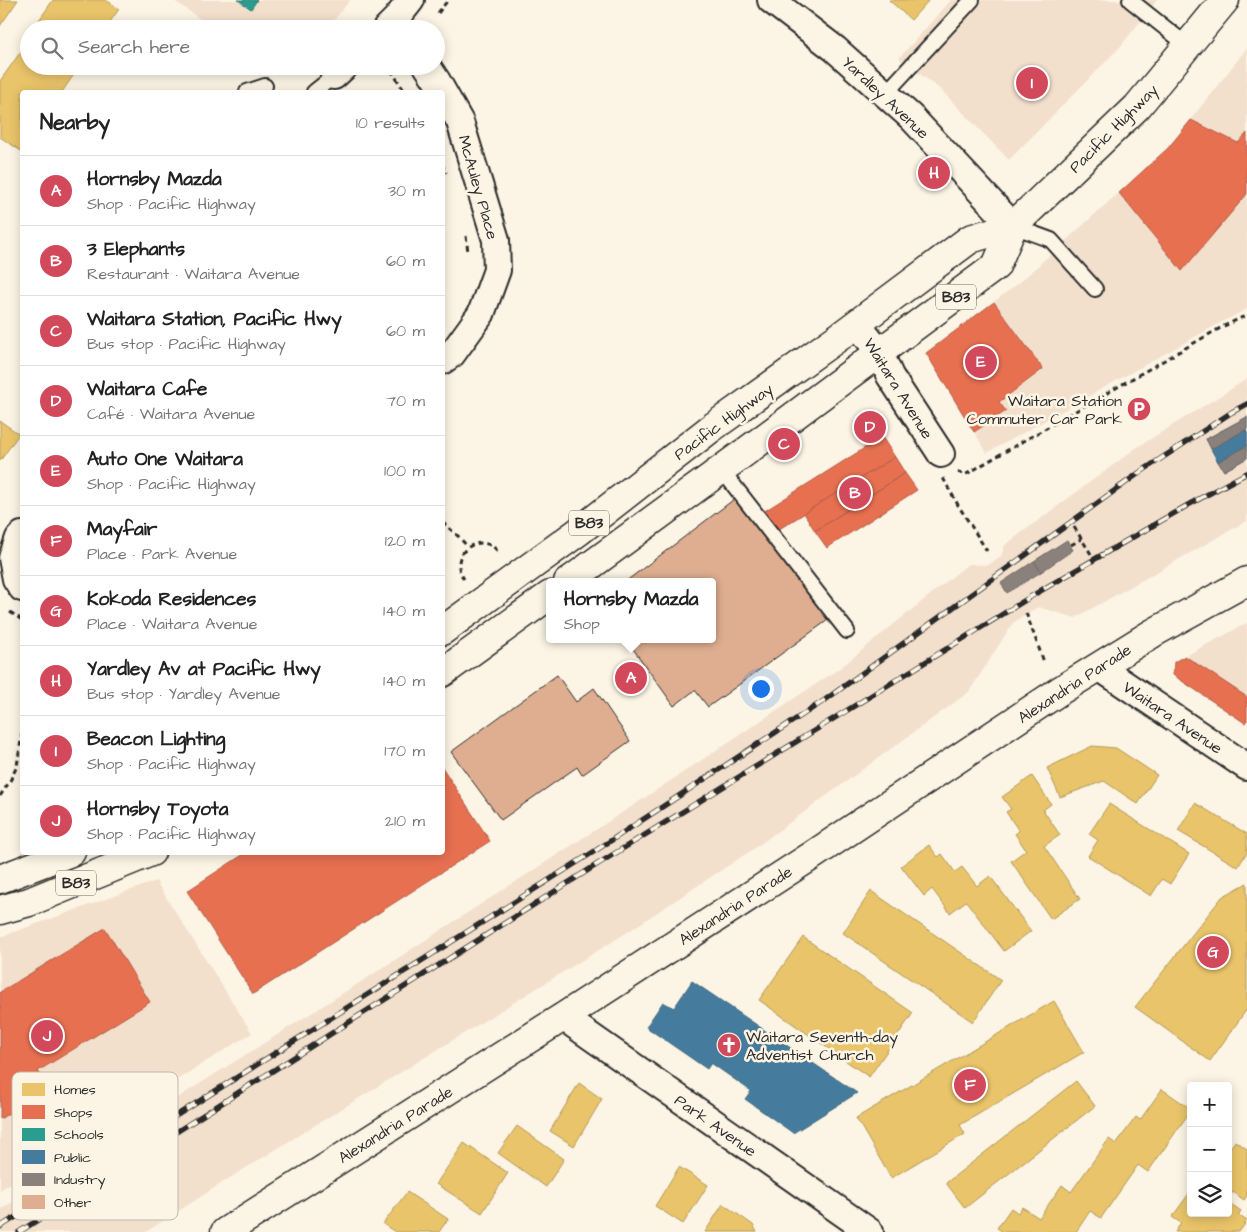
<!DOCTYPE html>
<html lang="en">
<head>
<meta charset="utf-8">
<style>
	:root { --surface:#fff; --page:#f6f6f6; --text:#222; --muted:#767676; --line:#e0e0e0; --accent:#d1495b }
	body { margin:0; font-family:"Architects Daughter",sans-serif; background:var(--page); color:var(--text) }
	.controls { position:absolute; right:15px; bottom:15px; display:grid; overflow:hidden; border-radius:5px; box-shadow:0 2px 12px #0003 }
	.controls button { width:45px; height:45px; display:grid; place-items:center; padding:0; border:0; border-bottom:1px solid var(--line); background:var(--surface); color:var(--text); font:25px sans-serif }
	.you { position:absolute; left:760px; top:688px; width:18px; height:18px; margin:-12px; border:4px solid #fff; border-radius:50%; background:#1a73e8; box-shadow:0 0 0 8px #1a73e833 }
	.badge { display:grid; place-items:center; width:32px; height:32px; border-radius:50%; background:var(--accent); color:#fff; font-size:16px; font-weight:700 }
	.pin { position:absolute; translate:-50% -50%; border:2px solid #fff; box-shadow:0 1px 5px #0006 }
	.popup { position:absolute; left:546px; top:578px; width:170px; height:65px; box-sizing:border-box; display:grid; place-content:center; border-radius:5px; background:var(--surface); filter:drop-shadow(0 1px 4px #0005); font-size:16px; white-space:nowrap; color:var(--muted) }
	.popup b { font-size:19px; color:var(--text) }
	.popup::after { content:''; position:absolute; left:50%; top:100%; margin-left:-10px; border:10px solid transparent; border-top-color:var(--surface) }
	.list { margin:0; padding:0; list-style:none }
	h2 { display:flex; justify-content:space-between; align-items:center; height:65px; margin:0; padding:0 20px; font-size:21px }
	h2 small { font-size:16px; font-weight:400; color:var(--muted) }
	.list li { display:grid; grid-template-columns:32px 1fr auto; gap:15px; align-items:center; box-sizing:border-box; height:70px; padding:0 20px; border-top:1px solid var(--line) }
	.list b { display:block; font-size:19px; white-space:nowrap }
	.list p { margin:0; font-size:16px; white-space:nowrap; color:var(--muted) }
	.list em { font-size:16px; font-style:normal; color:var(--muted) }
	.icon { flex:none; width:28px; height:28px; fill:none; stroke:currentColor; stroke-width:2; stroke-linecap:round; stroke-linejoin:round }
	.map { position:relative; flex:none; width:1247px; height:1232px; overflow:hidden }
	.search { position:absolute; background:var(--surface); box-shadow:0 2px 12px #0003; left:20px; top:20px; width:425px; height:55px; display:flex; align-items:center; gap:12px; box-sizing:border-box; padding:0 18px; border-radius:28px; color:var(--muted); font-size:19px }
	.panel { position:absolute; background:var(--surface); box-shadow:0 2px 12px #0003; left:20px; top:90px; width:425px; height:765px; border-radius:5px }
	.map>svg:first-child { display:block }
</style>
</head>
<body>
<div class="map">
<svg width="1247" height="1232" viewBox="0 0 1247 1232">
	<rect width="100%" height="100%" fill="#fcf5e5"/>
	<filter id="ink" filterUnits="userSpaceOnUse"><feTurbulence type="fractalNoise" baseFrequency=".02" numOctaves="2"/><feDisplacementMap in="SourceGraphic" scale="10" xChannelSelector="R" yChannelSelector="G"/><feConvolveMatrix kernelMatrix="1 2 1 2 8 2 1 2 1" color-interpolation-filters="sRGB"/></filter>
	<g filter="url(#ink)">
		<g fill="#f3e0cc">
			<path d="M173,0H350L327,29H214Z"/>
			<path d="M951,0H1157L1121,46L1009,160L941,90L899,58Z"/>
			<path d="M1247,48V309L1220,323L987,453L926,353L1020,282L1168,148Z"/>
			<path d="M1247,379V521L1075,618L1038,607L1013,623L969,692L755,848L620,937L233,1176L146,1232H0V1210L370,976L643,799L840,668L968,564L988,565L1001,556L1005,545L1136,448Z"/>
			<path d="M1247,623V722L1173,675L1174,662Z"/>
			<path d="M156,881L252,1033L0,1190V937Z"/>
		</g>
		<g fill="#e9c46a" stroke="#b09657">
			<path d="M0,0H18L0,26Z"/>
			<path d="M53,0H106L119,9L105,29H33Z"/>
			<path d="M889,0H929L911,20Z"/>
			<path d="M29,40V66H71L77,70L62,92H22V149L21,151L0,137V81Z"/>
			<path d="M0,421L19,434L0,461Z"/>
			<path d="M1092,746L1116,748L1157,775L1138,804L1104,781L1060,797L1047,768Z"/>
			<path d="M1032,776L1051,804L1043,810L1060,835L1044,846L1080,899L1051,919L1011,861L1026,850L1015,834L1019,831L1006,812L1011,809L1002,797Z"/>
			<path d="M1195,803L1247,834V852L1238,867L1178,831Z"/>
			<path d="M1109,804L1189,854L1170,884L1162,879L1151,896L1088,856L1098,840L1089,834Z"/>
			<path d="M929,845L938,857L942,854L955,872L962,867L977,886L990,876L1031,931L1004,951L966,901L950,913L932,889L924,896L901,866Z"/>
			<path d="M1247,883V1009L1210,1061L1135,1007L1222,897Z"/>
			<path d="M871,891L1001,980L973,1022L843,933Z"/>
			<path d="M803,937L913,1013L869,1077L759,1000Z"/>
			<path d="M1054,1001L1084,1052L960,1125L965,1134L891,1178L856,1118Z"/>
			<path d="M1076,1081L1095,1106L965,1208L946,1183Z"/>
			<path d="M579,1083L602,1099L574,1146L550,1131Z"/>
			<path d="M1162,1089L1191,1109V1110L1148,1172L1138,1165L1101,1218L1090,1211L1076,1232H1003L997,1228L1011,1208L1018,1213L1022,1207L1039,1218L1062,1185L1071,1192L1109,1139L1116,1144L1136,1117L1140,1120Z"/>
			<path d="M517,1126L564,1159L546,1187L498,1153Z"/>
			<path d="M1235,1141L1247,1149V1196L1244,1200L1233,1192L1228,1199V1151Z"/>
			<path d="M464,1143L508,1173L482,1213L436,1184Z"/>
			<path d="M679,1167L708,1185L683,1224L655,1206Z"/>
			<path d="M1191,1191V1213H1228V1202L1241,1211L1238,1215L1247,1221L1239,1232H1175L1181,1223L1172,1217Z"/>
			<path d="M407,1192L448,1219L439,1232H395L383,1224Z"/>
			<path d="M723,1204L753,1225L757,1232H705Z"/>
		</g>
		<g fill="#e76f51" stroke="#af5b46">
			<path d="M1191,120L1238,143L1247,133V194L1182,271L1119,193L1168,148Z"/>
			<path d="M994,302L1043,369L999,402L1006,411L974,432L926,353Z"/>
			<path d="M882,437L895,457L776,531L763,512Z"/>
			<path d="M895,457L905,473L815,531L804,513Z"/>
			<path d="M905,473L917,490L827,548L815,531Z"/>
			<path d="M1185,656L1247,697V720L1245,723L1173,675L1174,662Z"/>
			<path d="M442,767L490,841L253,994L187,891L247,852H442Z"/>
			<path d="M105,928L150,1002L38,1071L49,1088L0,1119V992Z"/>
		</g>
		<path fill="#2a9d8f" stroke="#2a7b71" d="M238,0H257L251,9Z"/>
		<g fill="#457b9d" stroke="#3d637b">
			<path d="M1247,417V458L1224,471L1206,439Z"/>
			<path d="M1247,429V446L1218,462L1211,449Z"/>
			<path d="M692,981L857,1093L793,1133L745,1099L751,1091L711,1063L707,1069L646,1027L663,1002L674,1008Z"/>
		</g>
		<g fill="#8a817c" stroke="#6e6764">
			<path d="M1247,417V429L1211,449L1206,439Z"/>
			<path d="M1247,446V458L1224,471L1218,462Z"/>
			<path d="M1067,540L1073,550L1041,572L1034,561Z"/>
			<path d="M1034,561L1041,572L1007,593L1001,583Z"/>
		</g>
		<g fill="#dfae91" stroke="#2b2b2b">
			<path d="M737,497L828,620L708,707L695,690L674,706L626,639H712V582H625Z"/>
			<path d="M557,675L576,702L594,688L630,741L582,775L577,767L501,820L451,752Z"/>
		</g>
		<g fill="none" stroke-linecap="round" stroke-linejoin="round">
			<g stroke="#2b2b2b" stroke-width="18">
				<g id="lane">
					<path d="M1130,0L1188,46"/>
					<path d="M247,92L265,86"/>
					<path d="M314,92L334,76"/>
					<path d="M885,94L972,0"/>
					<path d="M1013,226L1051,240L1095,289"/>
					<path d="M721,469L847,631"/>
				</g>
			</g>
			<g stroke="#2b2b2b" stroke-width="30">
				<g id="street">
					<path d="M771,0L835,49L911,117L1013,226"/>
					<path d="M386,29L396,19L411,0"/>
					<path d="M427,66L437,81L460,122L496,240L497,270L481,314L452,354L442,361"/>
					<path d="M334,76L345,66"/>
					<path d="M857,324L880,353L890,376L941,454"/>
					<path d="M22,535L19,538L12,558L16,579L22,588"/>
					<path d="M1099,667L1247,767"/>
					<path d="M563,1017L870,1232"/>
				</g>
			</g>
			<g stroke="#2b2b2b" stroke-width="31">
				<path id="secondary" d="M225,1232L563,1017L810,857L1061,690L1153,633L1247,581"/>
			</g>
			<g stroke="#2b2b2b" stroke-width="31">
				<g id="primary">
					<path d="M568,582L767,436L996,266L1013,226L1137,107L1225,0"/>
					<path d="M442,631L578,532L710,429L843,334L970,239L1013,226"/>
					<path d="M442,673L550,595"/>
					<path d="M0,879L71,852"/>
					<path d="M0,910L29,902L151,852"/>
				</g>
			</g>
			<g stroke="#2b2b2b" stroke-width="3" stroke-dasharray="5 4" stroke-linecap="butt">
				<path d="M438,13L448,0"/>
				<path d="M391,70L405,92"/>
				<path d="M442,164L446,173"/>
				<path d="M466,236L468,252"/>
				<path d="M958,472L965,475L987,462L1222,327L1247,315"/>
				<path d="M943,478L958,505L987,551"/>
				<path d="M442,522L458,536L468,547"/>
				<path d="M1074,527L1091,554"/>
				<path d="M1071,545L1081,539"/>
				<path d="M464,579C462,576 459,571 459,567C457,551 475,538 490,545C493,546 497,550 499,553"/>
				<path d="M10,612L22,620"/>
				<path d="M1026,613L1044,662"/>
				<path d="M0,796L10,781L17,766L22,734"/>
			</g>
			<use href="#lane" stroke="#fcf5e5" stroke-width="14"/>
			<use href="#street" stroke="#fcf5e5" stroke-width="26"/>
			<use href="#secondary" stroke="#fcf5e5" stroke-width="28"/>
			<use href="#primary" stroke="#fcf5e5" stroke-width="28"/>
			<g stroke="#2b2b2b" stroke-width="5.5">
				<g id="rail">
					<path d="M0,1227L595,851L825,700L1139,473L1232,412L1247,404"/>
					<path d="M19,1232L601,862L825,724L1040,591L1188,505L1247,473"/>
				</g>
			</g>
			<use href="#rail" stroke="#fcf5e5" stroke-width="4" stroke-dasharray="11" stroke-linecap="butt"/>
		</g>
	</g>
	<defs>
		<g id="parking-disc" transform="scale(1.25)"><circle r="9.5" fill="#d1495b" stroke="#fcf5e5"/><path d="M-3.5-5.5H1a3.5 3.5 0 0 1 0 7H-1V5.5H-3.5ZM-1-3.4V-.6H.8a1.4 1.4 0 0 0 0-2.8Z" fill="#fff"/></g>
		<g id="church-disc" transform="scale(1.25)"><circle r="9.5" fill="#d1495b" stroke="#fcf5e5"/><path d="M-1.2-6h2.4v3.5h3.3v2.4h-3.3V6h-2.4V-.1h-3.3v-2.4h3.3Z" fill="#fff"/></g>
	</defs>
	<g fill-rule="evenodd">
		<use href="#parking-disc" x="1139" y="409"/>
		<use href="#church-disc" x="729" y="1045"/>
	</g>
	<g text-anchor="middle" stroke-width="5" stroke-linejoin="round" paint-order="stroke">
		<g fill="#fcf5e5" stroke="#6a6863" stroke-width="1">
			<rect x="936" y="284.5" width="40" height="25" rx="4"/>
			<rect x="569" y="510.5" width="40" height="25" rx="4"/>
			<rect x="56" y="870.5" width="40" height="25" rx="4"/>
		</g>
		<g font-size="15" font-weight="bold" fill="#2b2b2b">
			<text x="956" y="302">B83</text>
			<text x="589" y="528">B83</text>
			<text x="76" y="888">B83</text>
		</g>
		<g font-size="16" fill="#2b2b2b" stroke="#fcf5e5">
			<text transform="translate(886 97) rotate(43)" y="6">Yardley Avenue</text>
			<text transform="translate(1113 128) rotate(-45)" y="6">Pacific Highway</text>
			<text transform="translate(479 187) rotate(74)" y="6">McAuley Place</text>
			<text transform="translate(899 388) rotate(58)" y="6">Waitara Avenue</text>
			<text transform="translate(723 421) rotate(-36)" y="6">Pacific Highway</text>
			<text transform="translate(1074 683) rotate(-33)" y="6">Alexandria Parade</text>
			<text transform="translate(1173 717) rotate(34)" y="6">Waitara Avenue</text>
			<text transform="translate(735 905) rotate(-33)" y="6">Alexandria Parade</text>
			<text transform="translate(395 1124) rotate(-32)" y="6">Alexandria Parade</text>
			<text transform="translate(716 1125) rotate(35)" y="6">Park Avenue</text>
		</g>
		<g font-size="16" fill="#2b2b2b" stroke="#fcf5e5" text-anchor="end">
			<text x="1122" y="406">Waitara Station<tspan x="1122" dy="18">Commuter Car Park</tspan></text>
			<text x="746" y="1042" text-anchor="start">Waitara Seventh-day<tspan x="746" dy="18">Adventist Church</tspan></text>
		</g>
	</g>
	<rect x="12" y="1072" width="166" height="148" rx="8" fill="#fcf5e5" stroke="#bdb8ad" stroke-width="1"/>
	<rect x="22" y="1083" width="23" height="13" fill="#e9c46a"/>
	<rect x="22" y="1105" width="23" height="14" fill="#e76f51"/>
	<rect x="22" y="1128" width="23" height="13" fill="#2a9d8f"/>
	<rect x="22" y="1150" width="23" height="14" fill="#457b9d"/>
	<rect x="22" y="1173" width="23" height="13" fill="#8a817c"/>
	<rect x="22" y="1195" width="23" height="14" fill="#dfae91"/>
	<g font-size="14" fill="#2b2b2b">
		<text x="54" y="1094">Homes</text>
		<text x="54" y="1117">Shops</text>
		<text x="54" y="1139">Schools</text>
		<text x="54" y="1162">Public</text>
		<text x="54" y="1184">Industry</text>
		<text x="54" y="1207">Other</text>
	</g>
</svg>
<div class="controls">
<button>+</button>
<button>−</button>
<button><svg class="icon" aria-label="layers" viewBox="0 0 24 24"><path d="M12 4l9 5-9 5-9-5zM3 14l9 5 9-5"/></svg></button>
</div>
<div class="you"></div>
<div class="pin badge" style="left:631px;top:678px">A</div>
<div class="popup"><b>Hornsby Mazda</b>Shop</div>
<div class="pin badge" style="left:855px;top:493px">B</div>
<div class="pin badge" style="left:784px;top:444px">C</div>
<div class="pin badge" style="left:870px;top:427px">D</div>
<div class="pin badge" style="left:981px;top:362px">E</div>
<div class="pin badge" style="left:970px;top:1085px">F</div>
<div class="pin badge" style="left:1213px;top:952px">G</div>
<div class="pin badge" style="left:934px;top:173px">H</div>
<div class="pin badge" style="left:1032px;top:83px">I</div>
<div class="pin badge" style="left:47px;top:1036px">J</div>
<div class="search"><svg class="icon" aria-label="search" viewBox="0 0 24 24"><circle cx="10" cy="10" r="6"/><path d="M15 15l6 6"/></svg>Search here</div>
<section class="panel">
<h2>Nearby<small>10 results</small></h2>
<ul class="list">
<li><span class="badge">A</span><div><b>Hornsby Mazda</b><p>Shop · Pacific Highway</p></div><em>30 m</em></li>
<li><span class="badge">B</span><div><b>3 Elephants</b><p>Restaurant · Waitara Avenue</p></div><em>60 m</em></li>
<li><span class="badge">C</span><div><b>Waitara Station, Pacific Hwy</b><p>Bus stop · Pacific Highway</p></div><em>60 m</em></li>
<li><span class="badge">D</span><div><b>Waitara Cafe</b><p>Café · Waitara Avenue</p></div><em>70 m</em></li>
<li><span class="badge">E</span><div><b>Auto One Waitara</b><p>Shop · Pacific Highway</p></div><em>100 m</em></li>
<li><span class="badge">F</span><div><b>Mayfair</b><p>Place · Park Avenue</p></div><em>120 m</em></li>
<li><span class="badge">G</span><div><b>Kokoda Residences</b><p>Place · Waitara Avenue</p></div><em>140 m</em></li>
<li><span class="badge">H</span><div><b>Yardley Av at Pacific Hwy</b><p>Bus stop · Yardley Avenue</p></div><em>140 m</em></li>
<li><span class="badge">I</span><div><b>Beacon Lighting</b><p>Shop · Pacific Highway</p></div><em>170 m</em></li>
<li><span class="badge">J</span><div><b>Hornsby Toyota</b><p>Shop · Pacific Highway</p></div><em>210 m</em></li>
</ul>
</section>
</div>
</body>
</html>
